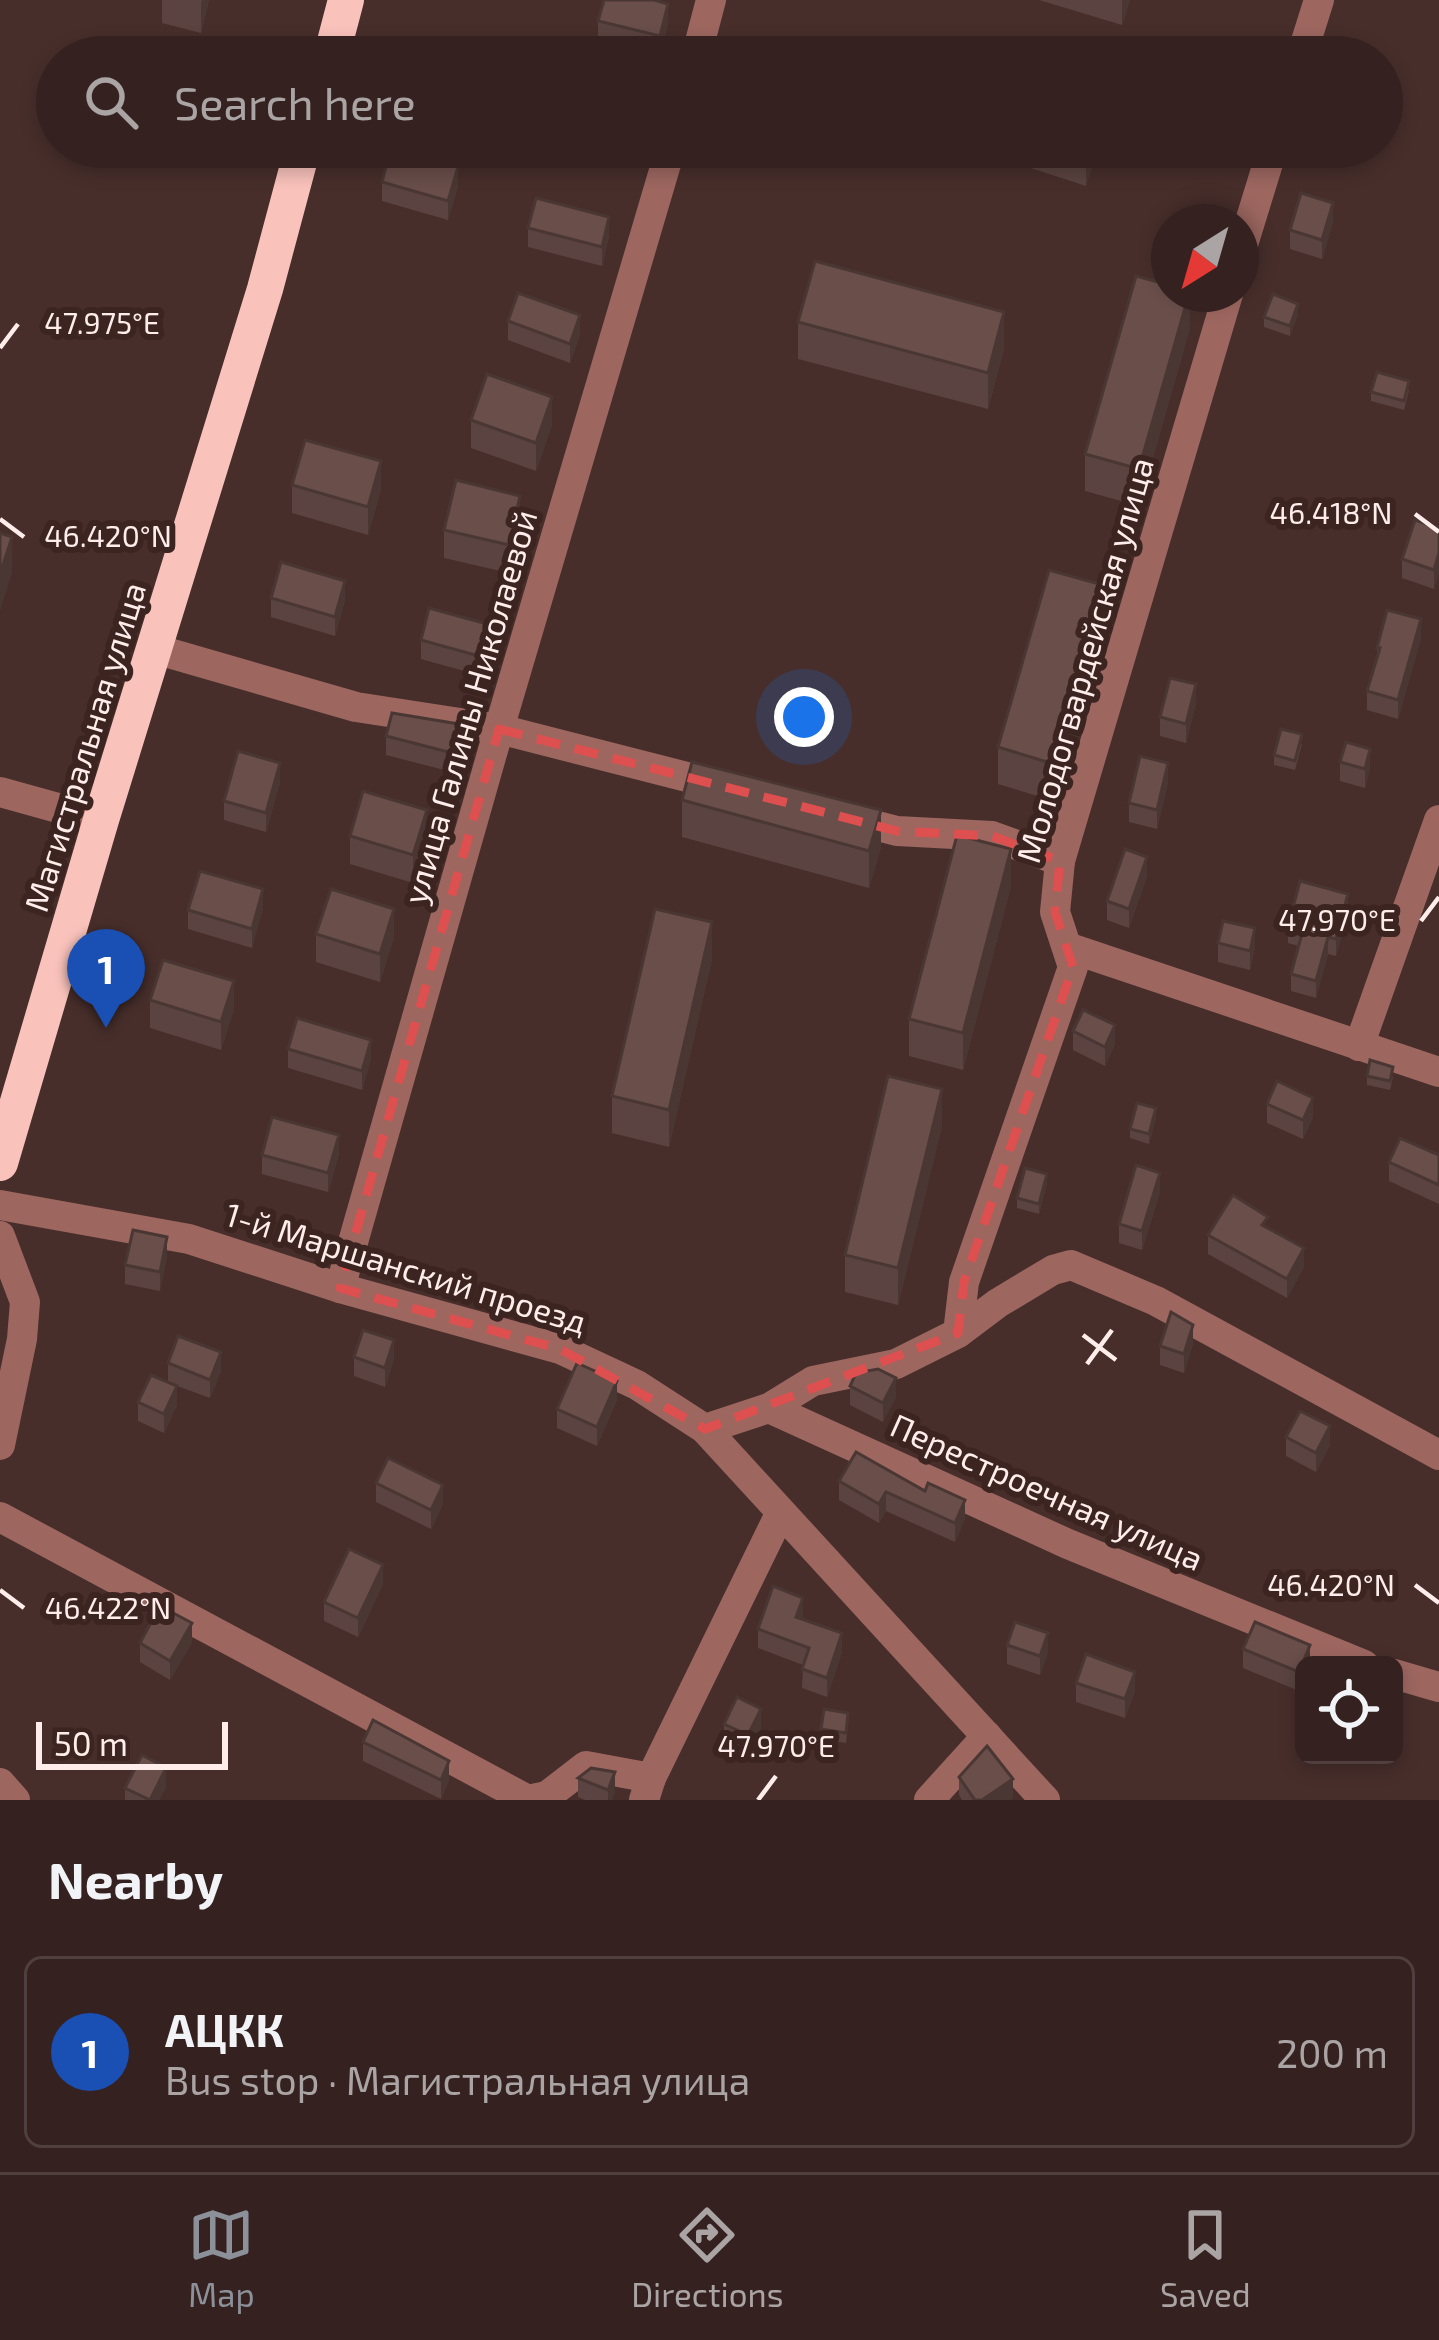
<!DOCTYPE html>
<html lang="en">
<head>
<meta charset="utf-8">
<style>
	:root { --surface:#352220; --page:#3d2a29; --text:#f1f3f6; --muted:#aaa4a5; --line:#4f3f3e; --accent:#8c9099 }
	body { margin:0; font-family:"Exo 2",sans-serif; background:var(--page); color:var(--text) }
	.controls { position:absolute; right:36px; bottom:36px; display:grid; overflow:hidden; border-radius:18px; box-shadow:0 6px 18px #0003 }
	.controls button { width:108px; height:108px; display:grid; place-items:center; padding:0; border:0; border-bottom:3px solid var(--line); background:var(--surface); color:var(--text); font:60px sans-serif }
	.compass { position:absolute; left:1151px; top:204px; width:108px; height:108px; border-radius:50%; background:var(--surface); box-shadow:0 6px 18px #0003; rotate:217deg }
	.scale { position:absolute; left:36px; bottom:30px; width:192px; box-sizing:border-box; padding-left:12px; border:6px solid #feedeb; border-top:0; font-size:33px; line-height:42px; white-space:nowrap; color:#feedeb; -webkit-text-stroke:9px #3c2421; paint-order:stroke }
	.you { position:absolute; left:804px; top:717px; width:42px; height:42px; margin:-30px; border:9px solid #fff; border-radius:50%; background:#1a73e8; box-shadow:0 0 0 18px #1a73e833 }
	.badge { display:grid; place-items:center; width:78px; height:78px; border-radius:50%; background:var(--accent); color:#fff; font-size:39px; font-weight:700 }
	.pin { position:absolute; translate:-50% -99px; filter:drop-shadow(0 3px 6px #0008) }
	.pin::after { content:''; position:absolute; top:63px; width:42px; height:36px; background:inherit; clip-path:polygon(0 0,100% 0,50% 100%) }
	.list { margin:0; padding:0; list-style:none }
	h2 { display:flex; justify-content:space-between; align-items:center; height:156px; margin:0; padding:0 48px; font-size:51px }
	h2 small { font-size:39px; font-weight:400; color:var(--muted) }
	.list li { display:grid; grid-template-columns:78px 1fr auto; gap:36px; align-items:center; box-sizing:border-box; height:192px; margin:0 24px 24px; padding:0 24px; border:3px solid var(--line); border-radius:18px }
	.list b { display:block; font-size:45px; white-space:nowrap }
	.list p { margin:0; font-size:39px; white-space:nowrap; color:var(--muted) }
	.list em { font-size:39px; font-style:normal; color:var(--muted) }
	.icon { flex:none; width:66px; height:66px; fill:none; stroke:currentColor; stroke-width:2; stroke-linecap:round; stroke-linejoin:round }
	.map { position:relative; flex:none; width:1439px; height:1800px; overflow:hidden }
	.search { position:absolute; background:var(--surface); box-shadow:0 6px 18px #0003; left:36px; right:36px; top:36px; height:132px; display:flex; align-items:center; gap:30px; box-sizing:border-box; padding:0 42px; border-radius:66px; color:var(--muted); font-size:45px }
	.sheet { height:372px; background:var(--surface) }
	nav { display:flex; justify-content:space-around; align-items:center; box-sizing:border-box; height:168px; border-top:3px solid var(--line); background:var(--surface); font-size:33px; color:var(--muted) }
	nav a { display:grid; justify-items:center; gap:6px }
	nav .on { color:var(--accent) }
	.map>svg:first-child { display:block }
</style>
</head>
<body>
<div class="map">
<svg width="1439" height="1800" viewBox="0 0 1439 1800">
	<rect width="100%" height="100%" fill="#472e2b"/>
	<g fill="none" stroke-linecap="round" stroke-linejoin="round">
		<g stroke="#9d6760" stroke-width="30">
			<path d="M696,57L711,0"/>
			<path d="M1301,57L1319,0"/>
			<path d="M1241,251L1273,147"/>
			<path d="M155,649L356,707L499,729L726,787"/>
			<path d="M0,792L101,820"/>
			<path d="M842,817L897,831L992,836L1060,861"/>
			<path d="M1067,947L1439,1072"/>
			<path d="M1359,1046L1439,820"/>
			<path d="M0,1205L189,1239L340,1288L560,1349L637,1385L705,1429L1045,1800"/>
			<path d="M0,1236L25,1302L22,1339L0,1445"/>
			<path d="M340,1288L499,729L671,147"/>
			<path d="M958,1333L998,1303L1053,1270L1071,1265L1156,1301L1439,1455"/>
			<path d="M769,1408L1068,1544L1364,1665"/>
			<path d="M705,1429L769,1408L813,1381L896,1364L958,1333L964,1282L1073,967L1055,912L1060,861L1228,294"/>
			<path d="M0,1517L528,1800L547,1796L586,1766L651,1778"/>
			<path d="M1394,1674L1439,1687"/>
			<path d="M0,1783L15,1800"/>
			<path d="M644,1800L651,1778L780,1514"/>
			<path d="M929,1800L987,1736"/>
		</g>
		<g stroke="#f9c2bb" stroke-width="36">
			<path d="M331,57L346,0"/>
			<path d="M0,1163L101,820L265,289L303,147"/>
		</g>
	</g>
	<g fill="#5a4340">
		<path d="M162,0H209L201,33L162,23Z"/>
		<path d="M1039,0H1130L1122,25Z"/>
		<path d="M598,21L668,23L660,55L598,40Z"/>
		<path d="M578,147H635L631,162Z"/>
		<path d="M966,147H1098L1086,186Z"/>
		<path d="M382,182L458,186L448,220L382,201Z"/>
		<path d="M1333,222L1322,259L1290,249V230Z"/>
		<path d="M528,228L609,236L602,266L528,247Z"/>
		<path d="M1298,314L1290,336L1264,327V317Z"/>
		<path d="M508,321L580,334L570,363L508,340Z"/>
		<path d="M798,322L1004,349L988,409L798,359Z"/>
		<path d="M1190,328L1139,506L1085,491V454Z"/>
		<path d="M1409,390L1404,410L1371,401V392Z"/>
		<path d="M471,420L552,425L536,471L471,448Z"/>
		<path d="M292,485L381,489L368,535L292,513Z"/>
		<path d="M520,524L509,573L444,558V530Z"/>
		<path d="M1439,528V572L1434,589L1402,578V559Z"/>
		<path d="M271,598L345,600L335,636L271,617Z"/>
		<path d="M1110,624L1057,802L998,784V747Z"/>
		<path d="M1421,638L1398,719L1367,710V691L1377,658V648Z"/>
		<path d="M421,640L491,643L482,676L421,659Z"/>
		<path d="M1196,703L1186,743L1160,736V717Z"/>
		<path d="M386,736L459,743L452,772L386,755Z"/>
		<path d="M1302,744L1295,770L1274,765V755Z"/>
		<path d="M1340,762L1370,768L1365,788L1340,781Z"/>
		<path d="M280,782L266,832L224,820V801Z"/>
		<path d="M1168,782L1157,829L1129,822V803Z"/>
		<path d="M682,800L881,847L869,888L682,837Z"/>
		<path d="M350,836L427,838L413,883L350,864Z"/>
		<path d="M1147,876L1129,928L1107,920V901Z"/>
		<path d="M1011,886L963,1070L909,1056V1019Z"/>
		<path d="M263,908L252,948L188,929V910Z"/>
		<path d="M1348,911L1336,956L1328,954L1316,998L1291,991V974L1299,946L1288,943V926Z"/>
		<path d="M316,934L394,937L380,982L316,962Z"/>
		<path d="M1218,943L1255,947L1250,970L1218,962Z"/>
		<path d="M712,959L669,1147L612,1133V1096Z"/>
		<path d="M150,1000L234,1009L221,1050L150,1028Z"/>
		<path d="M1073,1031L1115,1044L1105,1066L1073,1050Z"/>
		<path d="M288,1049L371,1059L362,1090L288,1068Z"/>
		<path d="M1367,1076L1393,1077L1390,1090L1367,1085Z"/>
		<path d="M1267,1104L1313,1117L1303,1139L1267,1123Z"/>
		<path d="M1156,1118L1149,1144L1130,1138V1129Z"/>
		<path d="M942,1126L898,1305L845,1292V1255Z"/>
		<path d="M339,1154L328,1192L262,1174V1155Z"/>
		<path d="M1439,1155V1204L1389,1181V1162Z"/>
		<path d="M1047,1184L1039,1214L1017,1208V1198Z"/>
		<path d="M1160,1192L1142,1250L1119,1243V1224Z"/>
		<path d="M1268,1228L1304,1267L1287,1298L1208,1254V1235Z"/>
		<path d="M167,1256L160,1291L125,1284V1265Z"/>
		<path d="M1193,1344L1184,1373L1160,1365V1346Z"/>
		<path d="M354,1357L394,1359L385,1387L354,1376Z"/>
		<path d="M168,1363L221,1371L210,1398L169,1383L177,1405L164,1433L138,1421V1402L168,1382Z"/>
		<path d="M850,1386L896,1397L883,1422L850,1405Z"/>
		<path d="M617,1400L597,1446L557,1428V1409Z"/>
		<path d="M1286,1437L1330,1445L1316,1472L1286,1456Z"/>
		<path d="M839,1481L925,1491L965,1519L955,1542L886,1511L879,1523L839,1500Z"/>
		<path d="M376,1483L443,1504L431,1529L376,1502Z"/>
		<path d="M383,1584L358,1637L324,1621V1602Z"/>
		<path d="M803,1617L802,1620L842,1652L827,1697L802,1688L803,1665L758,1648V1629Z"/>
		<path d="M192,1642L170,1680L140,1662V1643Z"/>
		<path d="M1007,1645L1048,1652L1040,1675L1007,1664Z"/>
		<path d="M1243,1649L1310,1664L1304,1665V1678L1299,1691L1243,1668Z"/>
		<path d="M1076,1683L1135,1691L1125,1718L1076,1702Z"/>
		<path d="M848,1722L846,1743L821,1739V1729Z"/>
		<path d="M724,1724L761,1728L748,1754L724,1742Z"/>
		<path d="M363,1742L449,1780L441,1799L363,1761Z"/>
		<path d="M959,1777L1013,1798L1010,1800H962L959,1795Z"/>
		<path d="M578,1778L615,1791L612,1800H585L578,1797Z"/>
		<path d="M166,1787L159,1800H125V1788Z"/>
	</g>
	<g fill="#4a3734">
		<path d="M202,0H209L201,33V4Z"/>
		<path d="M1122,0H1130L1122,25Z"/>
		<path d="M668,4V23L660,55V36Z"/>
		<path d="M1086,147H1098L1086,186Z"/>
		<path d="M458,167V186L448,220V201Z"/>
		<path d="M1333,203V222L1322,259V240Z"/>
		<path d="M609,217V236L602,266V247Z"/>
		<path d="M1190,294V328L1139,506V469Z"/>
		<path d="M1298,304V314L1290,336V326Z"/>
		<path d="M1004,312V349L988,409V373Z"/>
		<path d="M580,315V334L570,363V344Z"/>
		<path d="M552,397V425L536,471V443Z"/>
		<path d="M381,461V489L368,535V507Z"/>
		<path d="M520,496V524L509,573V545Z"/>
		<path d="M12,537V573L0,611V574Z"/>
		<path d="M1439,553V572L1434,589V570Z"/>
		<path d="M345,581V600L335,636V617Z"/>
		<path d="M1110,587V624L1057,802V765Z"/>
		<path d="M1421,619V638L1398,719V700Z"/>
		<path d="M491,625V643L482,676V657Z"/>
		<path d="M1196,684V703L1186,743V724Z"/>
		<path d="M459,724V743L452,772V753Z"/>
		<path d="M1370,749V768L1365,788V769Z"/>
		<path d="M280,763V782L266,832V813Z"/>
		<path d="M1168,763V782L1157,829V810Z"/>
		<path d="M427,810V838L413,883V855Z"/>
		<path d="M881,810V847L869,888V851Z"/>
		<path d="M1011,849V886L963,1070V1033Z"/>
		<path d="M1147,857V876L1129,928V909Z"/>
		<path d="M263,889V908L252,948V929Z"/>
		<path d="M1348,894V911L1336,956V939Z"/>
		<path d="M394,909V937L380,982V954Z"/>
		<path d="M712,922V959L669,1147V1110Z"/>
		<path d="M1255,928V947L1250,970V951Z"/>
		<path d="M1328,937V954L1316,998V981Z"/>
		<path d="M234,981V1009L221,1050V1022Z"/>
		<path d="M1115,1025V1044L1105,1066V1047Z"/>
		<path d="M371,1040V1059L362,1090V1071Z"/>
		<path d="M942,1089V1126L898,1305V1268Z"/>
		<path d="M1313,1098V1117L1303,1139V1120Z"/>
		<path d="M1156,1108V1118L1149,1144V1134Z"/>
		<path d="M339,1135V1154L328,1192V1173Z"/>
		<path d="M1160,1173V1192L1142,1250V1231Z"/>
		<path d="M1047,1174V1184L1039,1214V1204Z"/>
		<path d="M167,1237V1256L160,1291V1272Z"/>
		<path d="M1304,1248V1267L1287,1298V1279Z"/>
		<path d="M1193,1325V1344L1184,1373V1354Z"/>
		<path d="M394,1340V1359L385,1387V1368Z"/>
		<path d="M221,1352V1371L210,1398V1380Z"/>
		<path d="M896,1378V1397L883,1422V1403Z"/>
		<path d="M617,1381V1400L597,1446V1427Z"/>
		<path d="M177,1386V1405L164,1433V1414Z"/>
		<path d="M1330,1426V1445L1316,1472V1453Z"/>
		<path d="M443,1485V1504L431,1529V1510Z"/>
		<path d="M886,1492V1511L879,1523V1504Z"/>
		<path d="M965,1500V1519L955,1542V1523Z"/>
		<path d="M383,1565V1584L358,1637V1618Z"/>
		<path d="M803,1598V1617L796,1636V1617Z"/>
		<path d="M192,1623V1642L170,1680V1661Z"/>
		<path d="M842,1633V1652L827,1697V1678Z"/>
		<path d="M1048,1633V1652L1040,1675V1656Z"/>
		<path d="M1310,1645V1664L1304,1665V1678L1299,1691V1672Z"/>
		<path d="M1135,1672V1691L1125,1718V1699Z"/>
		<path d="M761,1709V1728L748,1754V1735Z"/>
		<path d="M449,1761V1780L441,1799V1780Z"/>
		<path d="M166,1768V1787L159,1800H150Z"/>
		<path d="M615,1772V1791L612,1800H608V1790Z"/>
		<path d="M1013,1779V1798L1010,1800H982Z"/>
	</g>
	<g fill="#694e4a" stroke="#4a3734" stroke-width="3">
		<path d="M604,0H654L668,4L660,36L598,21Z"/>
		<path d="M916,38L977,57H910Z"/>
		<path d="M425,40L485,57H420Z"/>
		<path d="M391,148L458,167L448,201L382,182Z"/>
		<path d="M1301,193L1333,203L1322,240L1290,230Z"/>
		<path d="M536,198L609,217L602,247L528,228Z"/>
		<path d="M815,261L1004,312L988,373L798,322Z"/>
		<path d="M1136,276L1169,285V294H1189L1139,469L1085,454Z"/>
		<path d="M518,293L580,315L570,344L508,321Z"/>
		<path d="M1273,294L1298,304L1290,326L1264,317Z"/>
		<path d="M1377,372L1409,381L1404,401L1371,392Z"/>
		<path d="M487,374L552,397L536,443L471,420Z"/>
		<path d="M305,440L381,461L368,507L292,485Z"/>
		<path d="M456,480L520,496L509,545L444,530Z"/>
		<path d="M1415,520L1439,528V553L1434,570L1402,559Z"/>
		<path d="M0,533L12,537L0,574Z"/>
		<path d="M281,562L345,581L335,617L271,598Z"/>
		<path d="M1049,570L1110,587L1057,765L998,747Z"/>
		<path d="M429,608L491,625L482,657L421,640Z"/>
		<path d="M1387,610L1421,619L1398,700L1367,691L1380,648H1377Z"/>
		<path d="M1170,678L1196,684L1186,724L1160,717Z"/>
		<path d="M392,713L459,724L452,753L386,736Z"/>
		<path d="M1281,729L1302,734L1295,761L1274,755Z"/>
		<path d="M1346,742L1370,749L1365,769L1340,762Z"/>
		<path d="M238,751L280,763L266,813L224,801Z"/>
		<path d="M1140,756L1168,763L1157,810L1129,803Z"/>
		<path d="M692,762L881,810L869,851L682,800Z"/>
		<path d="M363,791L427,810L413,855L350,836Z"/>
		<path d="M957,835L1011,849L963,1033L909,1019Z"/>
		<path d="M1125,849L1147,857L1129,909L1107,901Z"/>
		<path d="M200,871L263,889L252,929L188,910Z"/>
		<path d="M1300,881L1348,894L1336,939L1328,937L1316,981L1291,974L1303,930L1288,926Z"/>
		<path d="M331,889L394,909L380,954L316,934Z"/>
		<path d="M655,909L712,922L669,1110L612,1096Z"/>
		<path d="M1223,921L1255,928L1250,951L1218,943Z"/>
		<path d="M163,960L234,981L221,1022L150,1000Z"/>
		<path d="M1083,1010L1115,1025L1105,1047L1073,1031Z"/>
		<path d="M297,1018L371,1040L362,1071L288,1049Z"/>
		<path d="M1370,1060L1393,1067L1390,1081L1367,1076Z"/>
		<path d="M888,1076L942,1089L898,1268L845,1255Z"/>
		<path d="M1277,1081L1313,1098L1303,1120L1267,1104Z"/>
		<path d="M1137,1103L1156,1108L1149,1134L1130,1129Z"/>
		<path d="M272,1117L339,1135L328,1173L262,1155Z"/>
		<path d="M1400,1138L1439,1155V1185L1389,1162Z"/>
		<path d="M1136,1165L1160,1173L1142,1231L1119,1224Z"/>
		<path d="M1025,1168L1047,1174L1039,1204L1017,1198Z"/>
		<path d="M1233,1195L1268,1217L1262,1225L1304,1248L1287,1279L1208,1235Z"/>
		<path d="M133,1230L167,1237L160,1272L125,1265Z"/>
		<path d="M1171,1312L1193,1325L1184,1354L1160,1346Z"/>
		<path d="M363,1330L394,1340L385,1368L354,1357Z"/>
		<path d="M178,1336L221,1352L210,1380L168,1363Z"/>
		<path d="M577,1363L617,1381L597,1427L557,1409Z"/>
		<path d="M878,1369L896,1378L883,1403L850,1386L856,1373Z"/>
		<path d="M151,1375L177,1386L164,1414L138,1402Z"/>
		<path d="M1300,1411L1330,1426L1316,1453L1286,1437Z"/>
		<path d="M856,1452L925,1491L928,1483L965,1500L955,1523L886,1492L879,1504L839,1481Z"/>
		<path d="M388,1458L443,1485L431,1510L376,1483Z"/>
		<path d="M349,1549L383,1565L358,1618L324,1602Z"/>
		<path d="M773,1586L803,1598L796,1617L842,1633L827,1678L802,1669L809,1648L758,1629Z"/>
		<path d="M160,1606L192,1623L170,1661L140,1643Z"/>
		<path d="M1015,1622L1048,1633L1040,1656L1007,1645Z"/>
		<path d="M1255,1622L1310,1645L1299,1672L1243,1649Z"/>
		<path d="M1086,1654L1135,1672L1125,1699L1076,1683Z"/>
		<path d="M737,1697L761,1709L748,1735L724,1724Z"/>
		<path d="M824,1709L848,1713L846,1733L821,1729Z"/>
		<path d="M373,1720L449,1761L441,1780L363,1742Z"/>
		<path d="M987,1746L1013,1779L982,1800H975L959,1777Z"/>
		<path d="M142,1755L166,1768L150,1800L125,1788Z"/>
		<path d="M591,1768L615,1772L608,1790L578,1778Z"/>
	</g>
	<path fill="none" stroke="#de4f4f" stroke-width="9" stroke-dasharray="24 15" stroke-linejoin="round" d="M499,729L897,831L992,836L1060,861L1055,912L1073,967L964,1282L958,1333L705,1429L560,1349L340,1288Z"/>
	<path fill="none" stroke="#feedeb" stroke-width="4.5" d="M0,348L18,324M1415,514L1439,532M0,519L24,537M1421,921L1439,897M1083,1335L1116,1360M1087,1364L1112,1330M1415,1585L1439,1603M0,1590L24,1608M758,1800L776,1776"/>
	<g text-anchor="middle" stroke-width="12" stroke-linejoin="round" paint-order="stroke">
		<g font-size="33" fill="#feedeb" stroke="#3c2421">
			<text transform="translate(1085 660) rotate(-74)" y="12">Молодогвардейская улица</text>
			<text transform="translate(470 707) rotate(-74)" y="12">улица Галины Николаевой</text>
			<text transform="translate(85 747) rotate(-73)" y="12">Магистральная улица</text>
			<text transform="translate(406 1268) rotate(17)" y="12">1-й Маршанский проезд</text>
			<text transform="translate(1047 1492) rotate(24)" y="12">Перестроечная улица</text>
		</g>
	</g>
	<g font-size="30" text-anchor="middle" fill="#feedeb" stroke="#3c2421" stroke-width="12" stroke-linejoin="round" paint-order="stroke">
		<text x="102" y="334">47.975°E</text>
		<text x="1331" y="524">46.418°N</text>
		<text x="108" y="547">46.420°N</text>
		<text x="1337" y="931">47.970°E</text>
		<text x="1331" y="1596">46.420°N</text>
		<text x="108" y="1619">46.422°N</text>
		<text x="776" y="1757">47.970°E</text>
	</g>
</svg>
<div class="controls">
<button><svg class="icon" aria-label="locate" viewBox="0 0 24 24"><circle cx="12" cy="12" r="6"/><path d="M12 2v4M12 18v4M2 12h4M18 12h4"/></svg></button>
</div>
<svg class="compass" viewBox="-18 -18 36 36"><path d="M0-13l5 13h-10z" fill="#e53935"/><path d="M0 13l5-13h-10z" fill="#aaa4a5"/></svg>
<div class="scale">50 m</div>
<div class="you"></div>
<div class="pin badge" style="left:106px;top:1028px;background:#1a4fb4">1</div>
<div class="search"><svg class="icon" aria-label="search" viewBox="0 0 24 24"><circle cx="10" cy="10" r="6"/><path d="M15 15l6 6"/></svg>Search here</div>
</div>
<section class="sheet">
<h2>Nearby<small></small></h2>
<ul class="list">
<li><span class="badge" style="background:#1a4fb4">1</span><div><b>АЦКК</b><p>Bus stop · Магистральная улица</p></div><em>200 m</em></li>
</ul>
</section>
<nav>
<a class="on"><svg class="icon" aria-label="map" viewBox="0 0 24 24"><path d="M3 6l6-2 6 2 6-2v14l-6 2-6-2-6 2zM9 4v14M15 6v14"/></svg>Map</a>
<a><svg class="icon" aria-label="directions" viewBox="0 0 24 24"><path d="M12 3l9 9-9 9-9-9zM9 14v-3h6M13 9l2 2-2 2"/></svg>Directions</a>
<a><svg class="icon" aria-label="saved" viewBox="0 0 24 24"><path d="M7 4h10v16l-5-4-5 4z"/></svg>Saved</a>
</nav>
</body>
</html>
